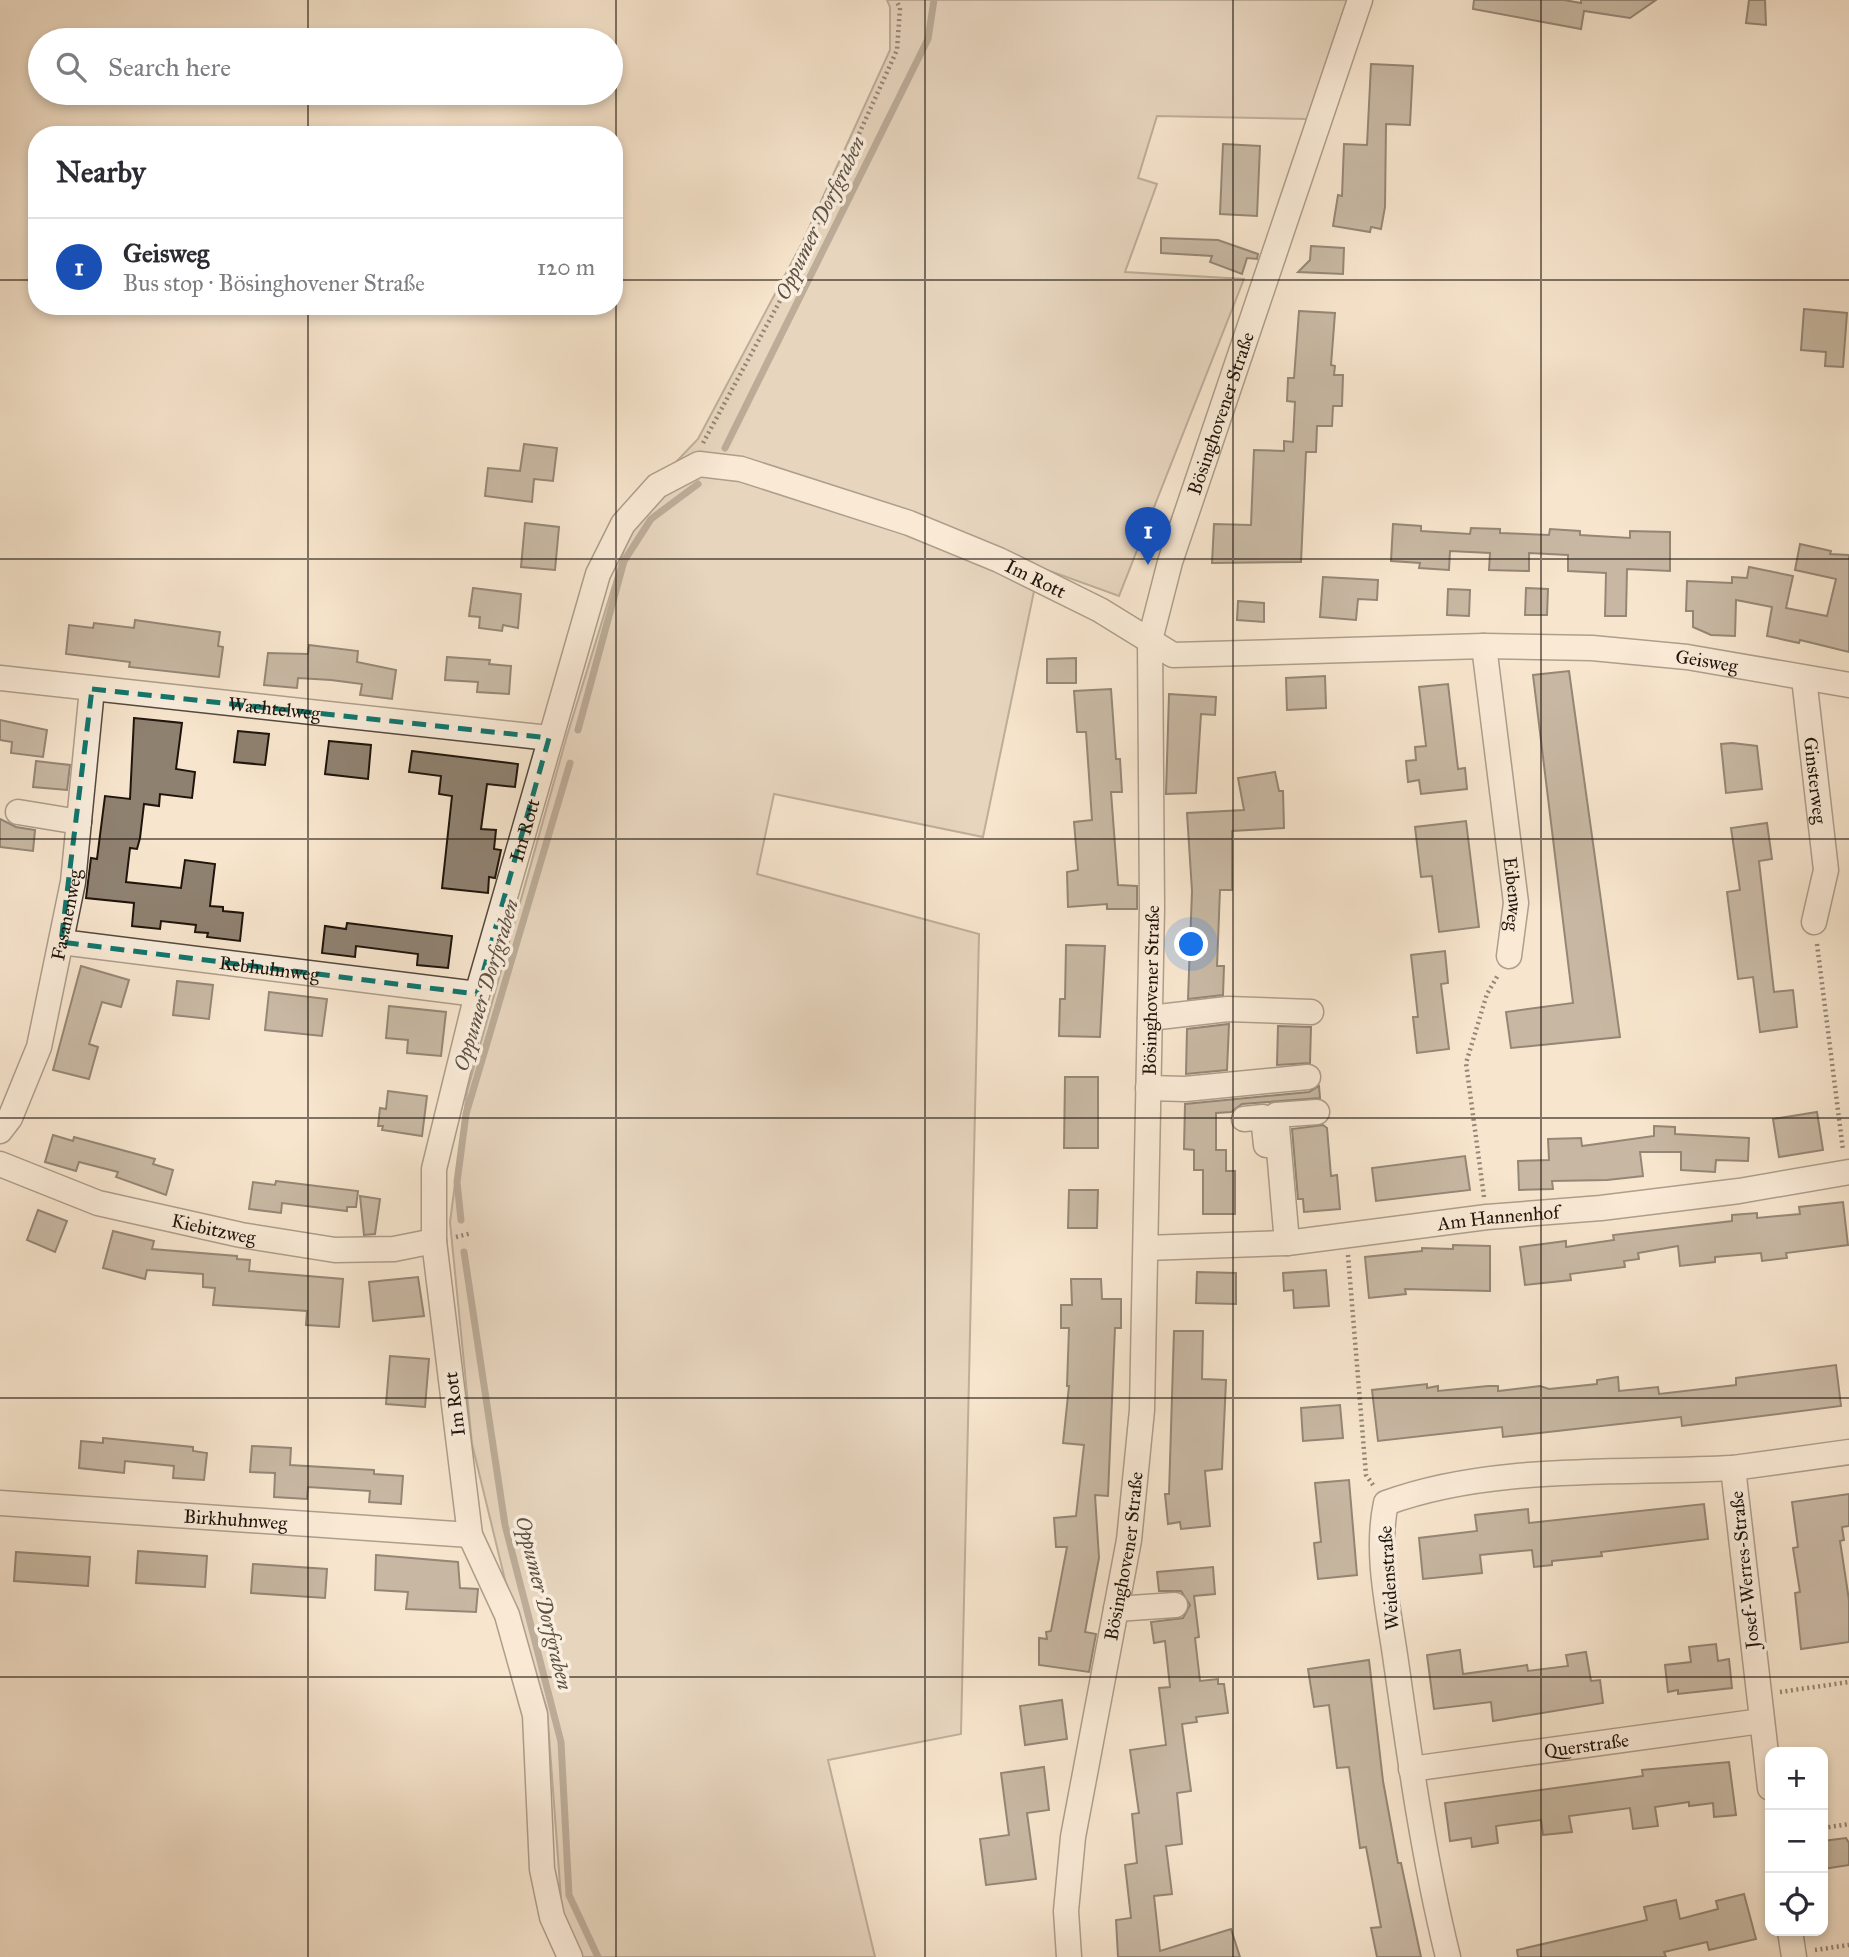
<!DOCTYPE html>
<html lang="en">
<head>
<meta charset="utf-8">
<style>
	:root { --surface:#fff; --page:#f7f7f7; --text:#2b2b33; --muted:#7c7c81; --line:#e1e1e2; --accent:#8f2418 }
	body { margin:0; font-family:"IM FELL Great Primer",serif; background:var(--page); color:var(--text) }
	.controls { position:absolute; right:21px; bottom:21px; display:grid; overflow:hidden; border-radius:14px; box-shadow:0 4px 10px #0003 }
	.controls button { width:63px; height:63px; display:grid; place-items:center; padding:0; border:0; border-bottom:2px solid var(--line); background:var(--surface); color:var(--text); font:35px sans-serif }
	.you { position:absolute; left:1192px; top:945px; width:24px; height:24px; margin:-18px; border:5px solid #fff; border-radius:50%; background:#1a73e8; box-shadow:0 0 0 10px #1a73e833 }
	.badge { display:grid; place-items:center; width:46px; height:46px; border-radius:50%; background:var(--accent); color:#fff; font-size:23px; font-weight:700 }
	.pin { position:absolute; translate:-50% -58px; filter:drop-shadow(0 2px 4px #0008) }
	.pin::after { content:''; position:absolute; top:37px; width:24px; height:21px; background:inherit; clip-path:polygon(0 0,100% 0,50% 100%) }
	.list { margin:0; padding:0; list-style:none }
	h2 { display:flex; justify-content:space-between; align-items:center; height:91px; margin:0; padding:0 28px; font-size:30px }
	h2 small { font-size:23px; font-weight:400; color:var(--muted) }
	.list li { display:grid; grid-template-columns:46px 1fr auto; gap:21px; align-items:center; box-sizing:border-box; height:98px; padding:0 28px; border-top:2px solid var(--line) }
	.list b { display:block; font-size:26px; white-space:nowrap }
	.list p { margin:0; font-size:23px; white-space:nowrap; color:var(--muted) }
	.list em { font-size:23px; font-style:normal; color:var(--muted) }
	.icon { flex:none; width:38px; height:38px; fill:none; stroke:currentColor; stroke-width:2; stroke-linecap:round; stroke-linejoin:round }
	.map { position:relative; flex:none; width:1849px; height:1957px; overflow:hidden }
	.search { position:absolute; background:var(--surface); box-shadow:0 4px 10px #0003; left:28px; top:28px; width:595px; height:77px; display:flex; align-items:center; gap:18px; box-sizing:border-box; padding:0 24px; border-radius:38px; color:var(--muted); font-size:26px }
	.panel { position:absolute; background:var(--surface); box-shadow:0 4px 10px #0003; left:28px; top:126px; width:595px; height:189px; border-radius:28px }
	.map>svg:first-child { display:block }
</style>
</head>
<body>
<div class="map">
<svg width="1849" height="1957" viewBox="0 0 1849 1957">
	<rect width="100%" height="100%" fill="#f7e5cd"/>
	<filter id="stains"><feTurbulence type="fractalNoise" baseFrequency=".00286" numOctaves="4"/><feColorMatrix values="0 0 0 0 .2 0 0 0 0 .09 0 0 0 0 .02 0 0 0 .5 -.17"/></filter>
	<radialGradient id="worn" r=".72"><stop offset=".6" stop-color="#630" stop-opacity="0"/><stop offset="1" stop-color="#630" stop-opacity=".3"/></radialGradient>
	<path fill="#d2c1ac" stroke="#786a5c" stroke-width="2" d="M887,0H1347L1307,119L1157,116L1138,178L1157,184L1125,272L1244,279L1119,596L1039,567L983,837L774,794L757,874L979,934L961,1734L828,1760L875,1957H579L562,1912L547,1709L505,1580L472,1444L450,1222L467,1092L566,739L627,540L675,463L698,439L802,243L890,50V7Z"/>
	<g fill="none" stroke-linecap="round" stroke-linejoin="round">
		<g stroke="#746758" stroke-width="7">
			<path d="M725,448L928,39L934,0"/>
			<path d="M578,730L624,561L651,519L698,484"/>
			<path d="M461,1220L457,1182L466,1114L570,763"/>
			<path d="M464,1252L505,1525L561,1742L569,1895L598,1957"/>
		</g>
	</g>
	<g fill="#8f8170" stroke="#1e140c" stroke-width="2">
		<path d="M1474,0H1564L1581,3V0H1656L1630,18L1584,11L1581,29L1473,9Z"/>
		<path d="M1749,0H1765L1766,25L1746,23Z"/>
		<path d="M1371,64L1413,66L1410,125L1386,124L1385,207L1381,229L1371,227L1370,232L1333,226L1338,195L1342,196L1344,144L1367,145Z"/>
		<path d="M1223,144L1260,146L1257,216L1220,214Z"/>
		<path d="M1161,238L1218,240L1258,254L1257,259L1247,258L1242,274L1210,262L1212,256L1161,253Z"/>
		<path d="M1311,246L1344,248L1343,274L1298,272L1310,260Z"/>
		<path d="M1804,309L1847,313L1843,367L1825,366L1826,352L1801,350Z"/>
		<path d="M1299,311L1335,313L1331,365L1335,366L1334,375H1343L1342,406H1333L1332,426H1317L1316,452H1306L1301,562L1212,563L1214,524L1251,525L1254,450L1284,451V441L1293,442L1295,402L1287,401L1288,378H1294Z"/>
		<path d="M524,444L557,448L553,481L534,479L532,502L485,496L488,468L520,471Z"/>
		<path d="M525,523L559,527L555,570L521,567Z"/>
		<path d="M1393,524L1421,526V531L1470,534L1471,528L1500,529V533L1549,535L1550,529L1580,531V535L1630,538V531L1670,532V571L1627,569L1626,616H1605L1606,573L1568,571V555L1529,553V571L1489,570L1490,553L1450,551L1449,570L1419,568L1420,563L1391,561Z"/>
		<path d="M1800,544L1831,551L1830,554L1849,555V652L1800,640L1799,643L1767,636L1772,607L1736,600L1735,636L1711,635L1693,627V611H1686L1687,581L1732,583V577L1747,578L1749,567L1793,576L1786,608L1827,616L1836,579L1795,570Z"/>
		<path d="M1323,577L1378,580L1377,600L1358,599L1356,620L1320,617Z"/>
		<path d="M473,588L521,594L518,628L503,625L502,631L479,628L480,617L469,616Z"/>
		<path d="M1526,588L1548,589L1547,615H1525Z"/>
		<path d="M1448,589L1470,590L1469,616L1447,615Z"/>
		<path d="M1238,601L1264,603V622L1237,620Z"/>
		<path d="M135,620L220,632L218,646L223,647L219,677L129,667L130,662L66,654L69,625L93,628L94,623L134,628Z"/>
		<path d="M309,645L358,651L357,662L396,670L392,699L360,695L362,684L331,680L298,678L297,688L264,685L268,653L308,654Z"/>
		<path d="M447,657L490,660L489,664L511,666L509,694L477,692L478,682L445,680Z"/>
		<path d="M1076,658V683H1047V659Z"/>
		<path d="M1569,671L1620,1037L1511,1048L1506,1012L1573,1003L1533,675Z"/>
		<path d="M1325,676L1326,708L1287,710L1286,678Z"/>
		<path d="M1448,684L1458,769L1465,768L1467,789L1421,794L1419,780L1408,782L1406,761L1416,760L1415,747L1426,746L1419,687Z"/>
		<path d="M1111,689L1116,759H1120L1122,792H1111L1118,885L1137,886V909H1107V904L1068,907L1067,872L1078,870L1074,822L1092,820L1086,732H1077L1074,691Z"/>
		<path d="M1169,694L1216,697L1215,715L1201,714L1196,793L1166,794Z"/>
		<path d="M134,718L182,723L176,769L195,772L192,798L160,794L159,806L144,804L140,838L137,849L130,848L126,882L181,888L185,860L215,864L210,906L223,907V911L243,913L240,941L207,937L208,933L195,932L196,925L161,921L160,929L132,926L134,903L86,898L91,858L97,859L105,796L130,799Z"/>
		<path d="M0,720L47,730L43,757L11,753L12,742L0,740Z"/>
		<path d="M238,731L269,734L265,765L234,762Z"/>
		<path d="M329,741L371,745L368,779L325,774Z"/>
		<path d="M1732,743L1757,746L1762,789L1726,793L1721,744Z"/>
		<path d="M412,751L518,764L515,787L487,784L481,829L496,830L494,849L501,850L495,878L489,877L488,893L442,888L452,796L439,794L441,776L409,772Z"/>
		<path d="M36,761L70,765L67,790L33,787Z"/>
		<path d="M1275,772L1279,791H1283L1284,828L1232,831V890H1220L1217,966H1224L1223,995L1188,999L1192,891L1187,813L1244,810L1238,778Z"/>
		<path d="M0,819L16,827L35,830L33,851L0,847Z"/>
		<path d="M1466,821L1479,927L1439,932L1432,876L1421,877L1415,827Z"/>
		<path d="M1767,823L1772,859L1759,861L1774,992L1793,990L1797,1027L1760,1032L1753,977L1738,979L1727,892L1740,890L1731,828Z"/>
		<path d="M347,923L452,936L448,968L417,965L418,954L356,946L355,957L322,953L325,926L346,929Z"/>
		<path d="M1066,945L1105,946L1100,1037L1059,1036L1060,999H1065Z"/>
		<path d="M1445,951L1448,983L1441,984L1449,1049L1417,1053L1413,1017H1418L1411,955Z"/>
		<path d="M81,966L129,980L121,1007L102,1002L89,1044L98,1047L89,1079L53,1070Z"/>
		<path d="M177,981L213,985L209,1019L173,1015Z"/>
		<path d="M269,992L327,999L322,1036L265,1030Z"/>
		<path d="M389,1006L446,1012L441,1056L407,1053L408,1040L386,1038Z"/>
		<path d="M1229,1024L1227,1070L1186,1074L1187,1029Z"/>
		<path d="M1278,1026L1311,1027L1310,1063L1277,1065Z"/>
		<path d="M1065,1077H1098V1148H1064Z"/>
		<path d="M1319,1086L1320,1098L1242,1104L1231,1112L1216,1113V1150H1226V1171H1235V1214H1203V1170H1194V1150L1184,1149L1185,1104L1309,1092Z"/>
		<path d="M388,1091L427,1096L422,1136L382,1130L383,1126H378L380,1108L386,1109Z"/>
		<path d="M1817,1112L1823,1150L1779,1157L1773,1119Z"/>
		<path d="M1323,1125L1327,1128L1331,1176L1337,1175L1340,1209L1304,1212L1303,1199H1298L1292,1129Z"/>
		<path d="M1654,1126L1675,1127V1134L1749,1138L1748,1161L1716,1160L1715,1172L1681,1170V1152H1640L1643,1176L1607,1180L1552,1181L1553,1189L1519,1190L1518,1161L1549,1160L1548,1139L1581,1138L1582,1146L1654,1136Z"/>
		<path d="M53,1135L73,1141L74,1137L155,1159L153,1164L173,1170L166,1195L116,1177L118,1172L79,1162L76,1171L45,1162Z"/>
		<path d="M1465,1156L1470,1190L1376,1201L1372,1168Z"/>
		<path d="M276,1181L358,1191L356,1207H347V1211L282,1203L281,1213L249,1209L253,1182L275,1185Z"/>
		<path d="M1069,1190H1098L1097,1228H1068Z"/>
		<path d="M360,1196L380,1199L375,1234L364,1235Z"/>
		<path d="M1843,1202L1848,1245L1786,1253L1787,1258L1762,1261L1761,1253L1715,1257V1262L1680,1266L1678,1246L1638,1253L1639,1259L1624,1261L1625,1267L1570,1274L1571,1280L1525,1285L1520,1247L1566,1241V1247L1614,1240L1613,1235L1732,1221V1215L1757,1213V1218L1800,1214L1799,1207Z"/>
		<path d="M38,1210L67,1221L55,1252L27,1240Z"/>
		<path d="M113,1231L154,1241L152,1249L237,1256V1259L250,1260L249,1271L343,1279L339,1327L306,1325L307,1311L213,1305L215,1288L203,1287V1274L147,1270L145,1279L103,1268Z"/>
		<path d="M1453,1245L1490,1246V1291L1405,1289L1406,1294L1369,1298L1365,1257L1422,1251V1248L1453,1249Z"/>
		<path d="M1326,1270L1329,1306L1294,1308L1293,1290L1284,1291L1283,1273Z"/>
		<path d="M1197,1272L1236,1273V1304L1196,1303Z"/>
		<path d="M418,1277L424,1316L373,1321L369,1282Z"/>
		<path d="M1071,1279H1101L1102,1299H1121V1328H1115L1108,1496L1095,1495L1099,1558L1085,1632L1096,1634L1089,1672L1039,1665V1638L1047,1639L1046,1632L1051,1631L1067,1547H1056L1054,1518L1076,1516L1084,1445L1063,1443L1069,1386H1067L1069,1328H1061V1305H1072Z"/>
		<path d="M1174,1331H1203L1202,1379L1226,1380L1222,1469L1205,1471L1210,1526L1181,1529L1180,1522L1168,1524L1165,1494H1169Z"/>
		<path d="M390,1356L429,1359L425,1407L386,1404Z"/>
		<path d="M1836,1365L1841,1406L1682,1426L1681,1417L1503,1437L1502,1427L1378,1441L1372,1390L1427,1384V1388L1438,1386V1391L1488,1386H1498V1391L1540,1386L1549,1389L1597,1384V1380L1618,1377L1619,1391L1658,1387L1659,1394L1736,1385V1378Z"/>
		<path d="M1340,1405L1343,1438L1303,1441L1301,1408Z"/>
		<path d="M103,1438L193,1447V1451L207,1453L204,1480L173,1478L174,1466L125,1461L124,1473L79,1468L81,1441L103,1443Z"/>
		<path d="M252,1446L291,1448L290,1465L374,1470V1474L403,1476L401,1504L369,1502L370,1491L308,1487L307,1499L274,1497L275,1473L250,1472Z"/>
		<path d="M1349,1480L1357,1575L1318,1579L1314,1543L1321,1542L1315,1483Z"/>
		<path d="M1849,1494V1526L1842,1527L1844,1540L1840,1541L1849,1600V1642L1801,1649L1795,1593L1800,1592L1793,1548L1798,1547L1792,1502Z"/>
		<path d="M1704,1504L1708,1539L1601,1552L1602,1556L1552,1561V1565L1534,1567L1532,1550L1480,1555L1482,1573L1423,1579L1419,1538L1477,1531L1475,1515L1528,1509L1529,1523Z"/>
		<path d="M138,1551L207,1556L205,1587L136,1583Z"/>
		<path d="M16,1552L90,1557L88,1586L14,1581Z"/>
		<path d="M376,1555L458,1562L460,1588L478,1589L476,1612L406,1609L408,1592L375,1590Z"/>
		<path d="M253,1564L327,1569L325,1598L251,1593Z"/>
		<path d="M1213,1567L1215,1594L1194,1596L1199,1637L1195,1638L1200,1681L1218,1679V1684H1224L1228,1713L1196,1717L1197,1722L1182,1724L1191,1791L1177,1793L1182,1844L1166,1846L1172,1894L1154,1896L1160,1951L1231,1929L1240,1957H1118L1116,1920L1131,1918L1125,1865L1137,1863L1132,1814L1139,1813L1130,1750L1166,1745L1159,1688L1170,1687L1165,1641L1154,1643L1151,1622L1183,1618L1190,1605L1181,1591H1159L1157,1572Z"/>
		<path d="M1716,1644L1718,1661L1729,1659L1732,1688L1678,1694V1690L1668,1692L1665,1665L1691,1662L1689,1647Z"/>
		<path d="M1460,1650L1463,1674L1527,1665L1528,1671L1568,1666L1566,1655L1586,1652L1591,1681L1600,1680L1603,1703L1493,1721L1491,1702L1434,1709L1427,1655Z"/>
		<path d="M1369,1660L1383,1781L1398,1863H1401L1421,1957H1377L1371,1928L1381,1927L1366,1847L1360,1848L1349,1767L1337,1768L1329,1705L1314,1707L1308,1669Z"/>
		<path d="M1062,1700L1067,1739L1025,1745L1020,1706Z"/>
		<path d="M1729,1762L1736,1815L1714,1817L1713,1803L1689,1806V1802L1655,1807L1658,1826L1633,1829L1630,1808L1569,1816L1572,1832L1543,1835L1541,1820L1496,1826L1498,1843L1472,1847L1471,1838L1450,1841L1445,1803L1643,1776L1642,1770Z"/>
		<path d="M1044,1767L1049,1810L1027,1813L1036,1879L986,1885L980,1839L1009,1835L1001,1773Z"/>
		<path d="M1846,1838L1849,1843V1865L1823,1869V1841Z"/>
		<path d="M1744,1894L1756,1939L1709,1950L1707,1942L1664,1952L1666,1957H1518L1517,1950L1647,1920L1644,1907L1676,1900L1680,1919L1718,1909L1716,1901Z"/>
	</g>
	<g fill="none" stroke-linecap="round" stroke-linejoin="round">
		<g stroke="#54483c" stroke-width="27">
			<g id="minor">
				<path id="s1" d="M1484,646L1516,903L1509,956"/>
				<path id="s2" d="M0,678L549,738"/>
				<path id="s3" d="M1804,678L1826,870L1814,922"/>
				<path d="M18,812L79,822"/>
				<path id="s4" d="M61,942L477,994"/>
				<path d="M1150,1018L1228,1009L1311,1012"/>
				<path d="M1148,1088L1185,1089L1308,1077"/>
				<path d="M1244,1119L1263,1117L1266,1145"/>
				<path id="s5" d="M0,1131L10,1118L39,1047L73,882L92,689"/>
				<path id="s6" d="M0,1164L98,1203L241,1235L335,1250L394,1249L434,1241"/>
				<path d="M1287,1243L1276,1115L1317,1112"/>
				<path id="s7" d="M1146,1248L1287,1243L1487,1217L1601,1208L1739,1191L1849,1172"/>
				<path id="s8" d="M0,1503L470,1535"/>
				<path d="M1116,1609L1175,1605"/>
				<path id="s9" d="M1411,1769L1761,1721"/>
				<path d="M1770,1788L1733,1468L1849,1452"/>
				<path d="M1790,1931L1794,1957"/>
				<path id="s10" d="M570,1957L552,1917L542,1869L535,1715L507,1615L470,1535L434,1241V1169L477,994L598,574L623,524L657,486L699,464L741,469L909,523L999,560L1100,610L1173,655L1484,646L1592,648L1687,657L1849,685"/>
				<path id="s11" d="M1069,1957L1066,1911L1073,1837L1129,1540L1142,1410L1152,908L1150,640L1170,562L1360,0"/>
				<path d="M1448,1957C1424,1860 1410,1761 1396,1662C1389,1611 1375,1554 1386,1503C1492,1464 1621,1474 1733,1468"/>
			</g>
		</g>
		<g stroke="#1e140c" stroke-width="4.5" stroke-dasharray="2 3.5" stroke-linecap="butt">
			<path d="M703,443L801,262L897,50L900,8L896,0"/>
			<path d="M1817,944L1843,1150"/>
			<path d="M1484,1197L1466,1063L1487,994L1498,975"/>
			<path d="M456,1237L472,1233"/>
			<path d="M1348,1255L1366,1475L1373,1485"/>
			<path d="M1780,1692L1849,1682"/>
			<path d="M1823,1828L1849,1824"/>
			<path d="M1815,1950L1849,1945"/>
		</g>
		<use href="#minor" stroke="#faeede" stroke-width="24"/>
	</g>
	<path d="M0 0H1849V1957H0ZM92,689L549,738L477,994L61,942Z" fill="#f7e5cd" fill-opacity=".55" fill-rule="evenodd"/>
	<path fill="none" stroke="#0f766e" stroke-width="5" stroke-dasharray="14 9" stroke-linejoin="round" d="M92,689L549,738L477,994L61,942Z"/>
	<path fill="none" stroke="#1e140c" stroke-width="2" stroke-opacity="0.55" d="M308,0V40M616,0V1957M925,0V1957M1233,0V1957M1541,0V1957M308,93V135M0,280H37M614,280H1849M308,306V1957M0,559H1849M0,839H1849M0,1118H1849M0,1398H1849M0,1677H1849"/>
	<g text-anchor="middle" stroke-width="7" stroke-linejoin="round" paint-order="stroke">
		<g font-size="19" fill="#1e140c" stroke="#faeede">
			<text dy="7" stroke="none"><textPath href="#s11" startOffset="1561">Bösinghovener Straße</textPath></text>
			<text dy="7" stroke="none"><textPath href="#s10" startOffset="1936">Im Rott</textPath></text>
			<text dy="7" stroke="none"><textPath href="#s10" startOffset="2628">Geisweg</textPath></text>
			<text dy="7" stroke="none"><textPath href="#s2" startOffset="276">Wachtelweg</textPath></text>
			<text dy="7" stroke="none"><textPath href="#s3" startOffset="103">Ginsterweg</textPath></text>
			<text dy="7" stroke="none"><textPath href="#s10" startOffset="1158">Im Rott</textPath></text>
			<text dy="7" stroke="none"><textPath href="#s1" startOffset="250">Eibenweg</textPath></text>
			<text dy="7" stroke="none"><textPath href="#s5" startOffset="228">Fasanenweg</textPath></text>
			<text dy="7" stroke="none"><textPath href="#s4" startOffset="210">Rebhuhnweg</textPath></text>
			<text dy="7" stroke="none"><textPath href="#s11" startOffset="973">Bösinghovener Straße</textPath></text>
			<text dy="7" stroke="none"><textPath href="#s7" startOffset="354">Am Hannenhof</textPath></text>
			<text dy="7" stroke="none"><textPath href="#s6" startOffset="224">Kiebitzweg</textPath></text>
			<text transform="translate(454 1404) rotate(-97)" y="7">Im Rott</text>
			<text dy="7" stroke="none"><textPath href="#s8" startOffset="236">Birkhuhnweg</textPath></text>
			<text dy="7" stroke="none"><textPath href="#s11" startOffset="406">Bösinghovener Straße</textPath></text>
			<text transform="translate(1744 1570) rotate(-96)" y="7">Josef-Werres-Straße</text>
			<text transform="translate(1388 1578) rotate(-94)" y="7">Weidenstraße</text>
			<text dy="7" stroke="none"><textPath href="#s9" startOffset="177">Querstraße</textPath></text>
		</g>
		<g font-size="21" font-style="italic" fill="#5e5245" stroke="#faeede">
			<text transform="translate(820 218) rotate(-64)" y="7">Oppumer Dorfgraben</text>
			<text transform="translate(486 985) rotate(-73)" y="7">Oppumer Dorfgraben</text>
			<text transform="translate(544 1603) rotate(76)" y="7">Oppumer Dorfgraben</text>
		</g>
	</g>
	<rect width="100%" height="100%" filter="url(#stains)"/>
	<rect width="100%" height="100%" fill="url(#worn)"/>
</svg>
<div class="controls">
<button>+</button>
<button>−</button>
<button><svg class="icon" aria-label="locate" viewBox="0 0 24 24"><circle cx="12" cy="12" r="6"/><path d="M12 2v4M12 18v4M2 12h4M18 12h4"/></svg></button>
</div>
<div class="you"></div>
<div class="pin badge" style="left:1148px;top:565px;background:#1a4fb4">1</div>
<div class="search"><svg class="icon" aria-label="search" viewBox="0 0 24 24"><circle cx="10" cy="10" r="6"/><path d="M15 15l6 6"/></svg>Search here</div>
<section class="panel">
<h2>Nearby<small></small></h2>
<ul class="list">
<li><span class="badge" style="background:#1a4fb4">1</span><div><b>Geisweg</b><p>Bus stop · Bösinghovener Straße</p></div><em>120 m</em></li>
</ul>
</section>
</div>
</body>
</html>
